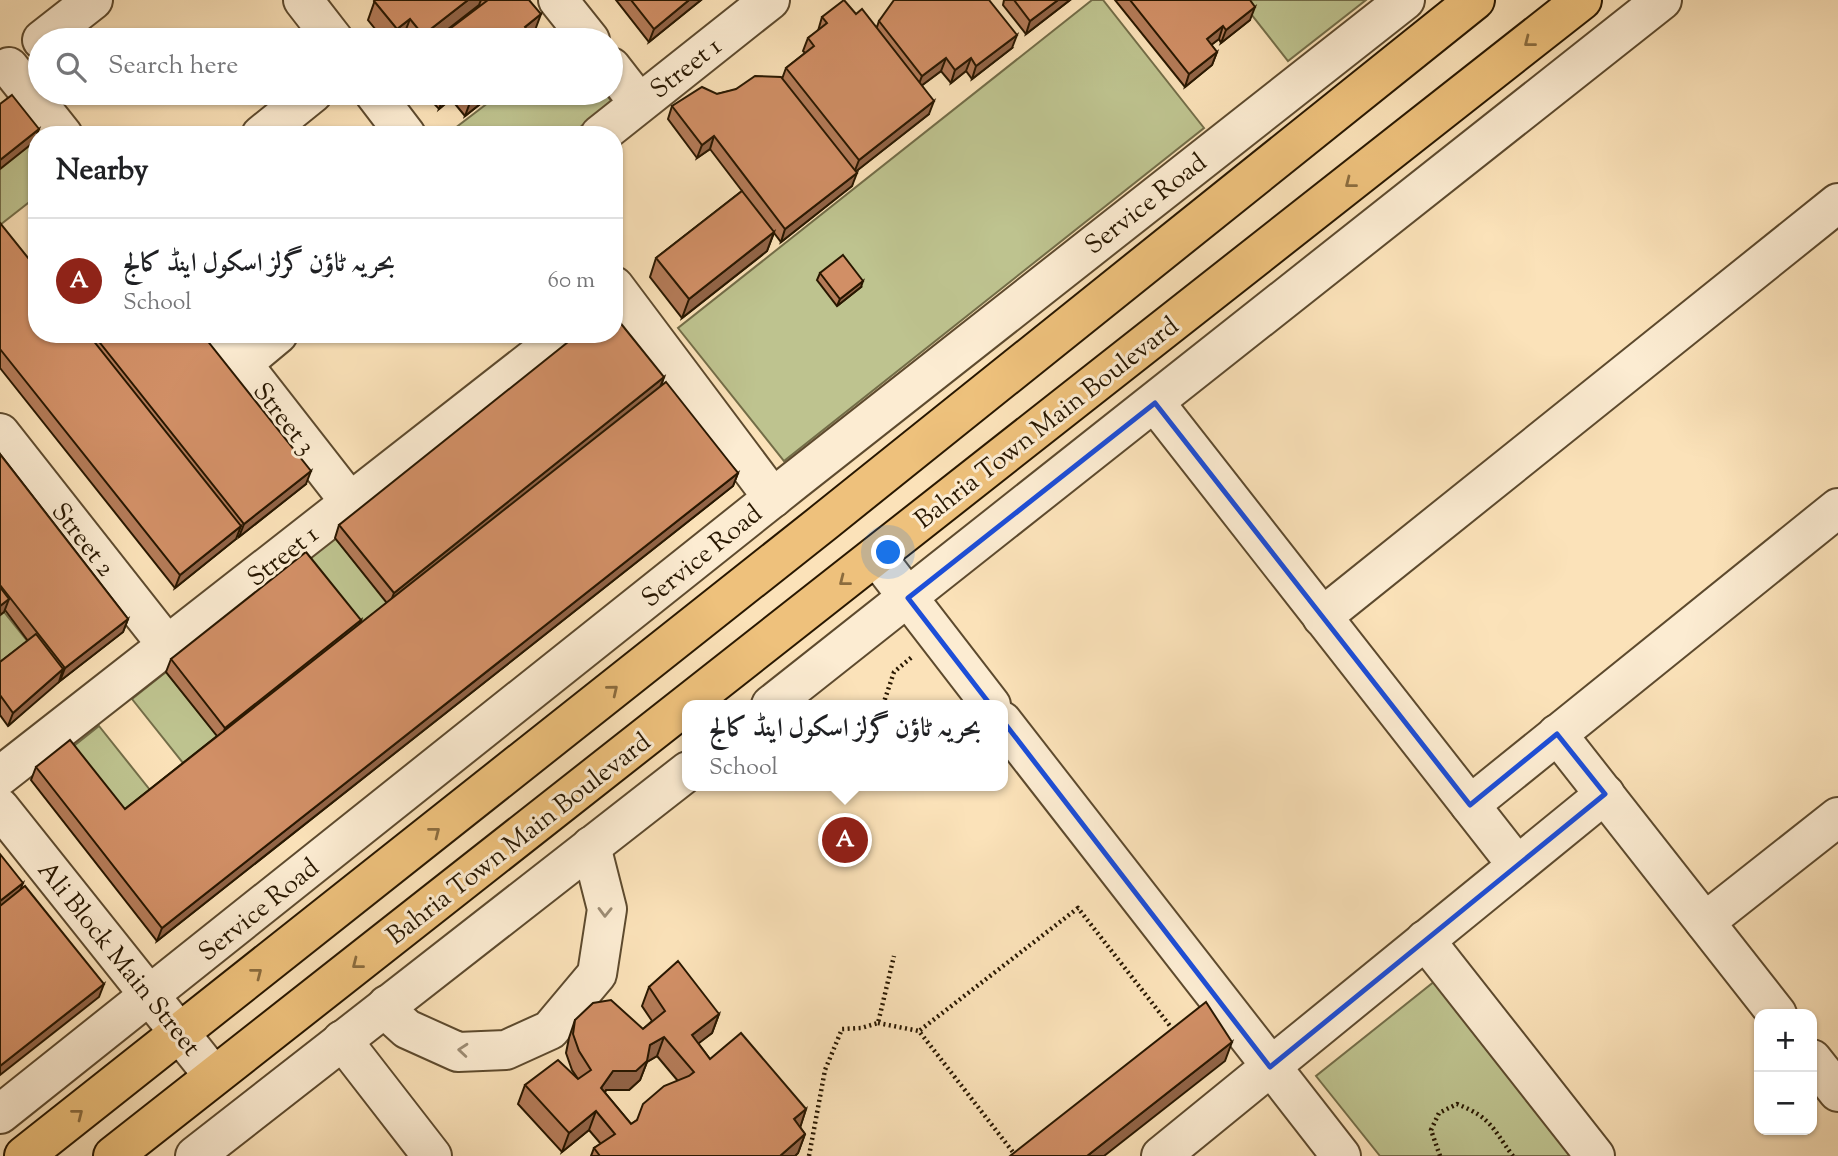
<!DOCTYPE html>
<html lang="en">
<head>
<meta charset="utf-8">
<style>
	:root { --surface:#fff; --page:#f6f6f6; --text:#202124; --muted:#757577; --line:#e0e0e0; --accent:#8f2418 }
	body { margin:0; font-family:"Sorts Mill Goudy",Amiri,serif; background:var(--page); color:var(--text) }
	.controls { position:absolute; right:21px; bottom:21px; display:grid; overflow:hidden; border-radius:14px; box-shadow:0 2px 5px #0004 }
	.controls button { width:63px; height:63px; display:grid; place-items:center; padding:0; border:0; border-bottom:2px solid var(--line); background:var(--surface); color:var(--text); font:35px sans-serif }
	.you { position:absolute; left:889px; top:553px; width:24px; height:24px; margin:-18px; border:5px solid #fff; border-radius:50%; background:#1a73e8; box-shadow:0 0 0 10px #1a73e833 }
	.badge { display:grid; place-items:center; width:46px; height:46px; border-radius:50%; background:var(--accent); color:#fff; font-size:23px; font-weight:700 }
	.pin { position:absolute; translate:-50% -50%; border:4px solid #fff; box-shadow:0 2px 7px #0006 }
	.popup { position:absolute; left:682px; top:700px; width:326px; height:91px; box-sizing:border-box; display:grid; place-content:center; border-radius:14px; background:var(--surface); filter:drop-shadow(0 2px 5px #0005); font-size:23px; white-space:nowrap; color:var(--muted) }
	.popup b { font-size:26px; color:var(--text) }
	.popup::after { content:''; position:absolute; left:50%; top:100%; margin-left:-14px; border:14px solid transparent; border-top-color:var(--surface) }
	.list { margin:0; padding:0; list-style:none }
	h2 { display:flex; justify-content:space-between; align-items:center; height:91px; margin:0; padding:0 28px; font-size:30px }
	h2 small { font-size:23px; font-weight:400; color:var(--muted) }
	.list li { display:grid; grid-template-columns:46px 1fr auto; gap:21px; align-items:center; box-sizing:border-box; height:126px; padding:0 28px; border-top:2px solid var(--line) }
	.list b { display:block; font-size:26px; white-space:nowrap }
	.list p { margin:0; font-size:23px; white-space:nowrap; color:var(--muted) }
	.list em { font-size:23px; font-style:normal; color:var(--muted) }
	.icon { flex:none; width:38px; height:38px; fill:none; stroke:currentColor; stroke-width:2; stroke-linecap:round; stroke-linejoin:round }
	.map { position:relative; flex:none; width:1838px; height:1156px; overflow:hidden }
	.search { position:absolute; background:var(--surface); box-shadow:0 2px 5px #0004; left:28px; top:28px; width:595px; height:77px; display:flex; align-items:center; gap:18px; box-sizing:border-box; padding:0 24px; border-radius:38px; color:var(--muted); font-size:26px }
	.panel { position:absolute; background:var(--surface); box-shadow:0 2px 5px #0004; left:28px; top:126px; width:595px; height:217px; border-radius:28px }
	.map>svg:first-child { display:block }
</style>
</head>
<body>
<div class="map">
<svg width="1838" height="1156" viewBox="0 0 1838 1156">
	<rect width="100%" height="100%" fill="#fbe2b9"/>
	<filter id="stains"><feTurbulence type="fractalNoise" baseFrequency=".00286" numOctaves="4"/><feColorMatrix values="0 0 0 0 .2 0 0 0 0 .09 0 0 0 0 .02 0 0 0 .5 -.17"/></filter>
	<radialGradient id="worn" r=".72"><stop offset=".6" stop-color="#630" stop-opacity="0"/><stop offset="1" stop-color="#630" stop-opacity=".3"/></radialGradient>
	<g fill="#bec38f" stroke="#736d48" stroke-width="2">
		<path d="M1092,0H1103L1204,128L784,461L678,328Z"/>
		<path d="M1240,0H1366L1288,61Z"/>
		<path d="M501,93H605L612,102L570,135H522L519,130L512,135H446Z"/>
		<path d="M34,142L37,145V196L0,225V169Z"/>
		<path d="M335,538L389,606L356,633L301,565Z"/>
		<path d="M4,612L32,647L0,672V615Z"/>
		<path d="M166,672L221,741L187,768L132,699Z"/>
		<path d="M99,726L154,795L120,821L65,753Z"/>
		<path d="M1435,981L1574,1156H1380L1316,1076Z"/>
	</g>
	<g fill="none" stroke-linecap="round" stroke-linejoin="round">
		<g stroke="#5d4a2e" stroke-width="42">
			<g id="minor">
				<path d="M303,0L334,40"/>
				<path d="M558,0L590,40"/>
				<path d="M42,40L93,0"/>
				<path d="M9,67L63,135"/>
				<path d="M611,67L639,103"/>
				<path d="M374,93L406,135"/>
				<path d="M261,135L313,93"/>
				<path d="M600,135L770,0"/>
				<path d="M614,286L773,498"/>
				<path d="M219,334L350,502"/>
				<path d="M242,364L278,334"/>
				<path d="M1155,403L1517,865"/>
				<path d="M0,433L167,645"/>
				<path d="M876,556L991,705"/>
				<path d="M1322,617L1838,203"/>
				<path d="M771,705L1662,0"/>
				<path d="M1002,721L1341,1156"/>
				<path d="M1557,734L1777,1014"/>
				<path d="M0,776L565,334"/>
				<path d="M1470,805L1838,508"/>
				<path d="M0,808L213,1075"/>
				<path d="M1705,922L1838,817"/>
				<path d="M1425,940L1595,1156"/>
				<path d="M387,1005L396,1019L407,1029L458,1052L506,1050L550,1030L597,974L607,909L591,846"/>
				<path d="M342,1040L432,1156"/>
				<path d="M1812,1059L1838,1092"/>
				<path d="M0,1114L794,481L1405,0"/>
				<path d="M195,1156L688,771"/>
				<path d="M1161,1156L1605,794"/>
			</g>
		</g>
		<g stroke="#281700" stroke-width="42">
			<g id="major">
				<path d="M24,1156L824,522L1475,0"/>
				<path d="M113,1156L1582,0"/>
			</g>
		</g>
		<g stroke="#281700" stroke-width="4.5" stroke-dasharray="2 3.5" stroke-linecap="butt">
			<path d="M883,705L894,672L912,657"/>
			<path d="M878,1023L919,1031"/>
			<path d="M809,1156L825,1070L842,1029L861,1028L878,1023L894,956"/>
			<path d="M1016,1156L919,1031L1078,908L1174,1031"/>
			<path d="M1440,1156L1431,1130L1439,1113L1457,1104C1492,1118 1492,1128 1513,1156"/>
		</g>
		<use href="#minor" stroke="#fcecd2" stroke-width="38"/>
		<use href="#major" stroke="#eec17c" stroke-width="38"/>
	</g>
	<g fill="#b47b58" stroke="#281700" stroke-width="2" fill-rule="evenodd">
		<path d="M375,0H529L534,33L479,5L434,40H405L403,37L399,40H384L368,20Z"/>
		<path d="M616,0H701L649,42Z"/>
		<path d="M1004,0H1070L1026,34L1003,5Z"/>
		<path d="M1115,0H1250V20L1221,43L1219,39L1211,45L1217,52L1212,65L1185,87Z"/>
		<path d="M856,14L877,27L879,21L1012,48L972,79L966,71L951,83L941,71L922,85L929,114L855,172L852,186L781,242L774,233L767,251L682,318L650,277L656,258L742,191L710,149L697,158L668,119L672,106L717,94L782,79L786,68L805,53L803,51L808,38L818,31L822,17Z"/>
		<path d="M424,93H494L465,116L451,99L439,109Z"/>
		<path d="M0,223L37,334H202L306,484L239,537L237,535L236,539L175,588L0,368Z"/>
		<path d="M820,273L861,287L837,306L817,280Z"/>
		<path d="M664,377L661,386L738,473L733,486L157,941L31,780L36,767L125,809L217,736L166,672L171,659L361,620L359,625L387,603L335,538L339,525Z"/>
		<path d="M0,454L128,619L123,632L60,681L59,680L8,726L0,715V662L28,641L5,610L0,615Z"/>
		<path d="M649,987L719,1014L712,1033L698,1043L710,1059L806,1109L800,1127L805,1134L798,1153L795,1156H591L594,1148L601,1144L589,1130L562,1152L518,1104L525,1085L578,1079L572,1070L566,1053L569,1038L575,1020L643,1029L652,1021L642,1006ZM657,1056L678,1081L637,1120L631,1124L605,1093L606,1090H629L640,1080L647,1062Z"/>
	</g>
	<g fill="#926447" stroke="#281700" stroke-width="2">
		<path d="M468,0H481L479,5L434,40H421L423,35Z"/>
		<path d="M689,0H701L649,42L654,29Z"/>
		<path d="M1058,0H1070L1026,34L1030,21Z"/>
		<path d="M1255,7L1250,20L1221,43L1226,30Z"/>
		<path d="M541,14L534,33L525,40V27Z"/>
		<path d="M410,19L403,37L399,40H393L397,29Z"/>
		<path d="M1223,26L1219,39L1202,52L1207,39Z"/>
		<path d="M1017,35L1012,48L972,79L976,66Z"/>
		<path d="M1217,52L1212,65L1185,87L1189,74Z"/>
		<path d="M946,58L941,71L917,89L922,76Z"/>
		<path d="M971,58L966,71L951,83L955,70Z"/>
		<path d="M445,93H454L451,99L439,109Z"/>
		<path d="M477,93H494L465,116L472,97Z"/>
		<path d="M934,101L929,114L854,173L859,160Z"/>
		<path d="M39,129L34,142L0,169V160Z"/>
		<path d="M714,136L710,149L697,158L702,145Z"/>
		<path d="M857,173L852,186L781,242L785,229Z"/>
		<path d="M774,232L767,251L682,318L689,299Z"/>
		<path d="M863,281L861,287L837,306L840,299Z"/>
		<path d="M664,377L659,390L389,606L394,593Z"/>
		<path d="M311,471L306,484L239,537L244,524Z"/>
		<path d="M738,473L733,486L157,941L162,928Z"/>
		<path d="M241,526L236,539L175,588L180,575Z"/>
		<path d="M9,599L4,612L0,615V606Z"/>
		<path d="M128,619L123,632L60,681L65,668Z"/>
		<path d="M361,620L356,633L221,741L225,728Z"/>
		<path d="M63,669L59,682L8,726L13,713Z"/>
		<path d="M23,883L18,896L0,910V901Z"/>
		<path d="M104,984L99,997L0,1075V1066Z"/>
		<path d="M719,1014L712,1033L685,1054L692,1035Z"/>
		<path d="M664,1037L657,1056L647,1062L640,1080L629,1090H606L594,1107L601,1088L613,1071L650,1045Z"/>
		<path d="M1232,1042L1225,1061L1104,1156H1087Z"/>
		<path d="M806,1109L800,1128L794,1119Z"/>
		<path d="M596,1111L589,1130L562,1152L569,1133Z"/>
		<path d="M805,1134L798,1153L795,1156H780Z"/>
	</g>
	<g fill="#d18f66" stroke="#281700" stroke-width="2" fill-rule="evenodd">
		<path d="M375,0H468L423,35L410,19L397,29L374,1Z"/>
		<path d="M488,0H529L541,14L525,27L535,40H435Z"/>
		<path d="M631,0H689L654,29Z"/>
		<path d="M844,0L856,14L862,9L934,101L859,160L786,68L814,46L808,38L827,23L822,17Z"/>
		<path d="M894,0H989L1017,35L976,66L971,58L955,70L946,58L922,76L879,21Z"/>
		<path d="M1014,0H1058L1030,21Z"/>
		<path d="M1130,0H1250L1255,7L1226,30L1223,26L1207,39L1217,52L1189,74Z"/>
		<path d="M755,76L781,77L857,173L785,229L714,136L702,145L672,106L702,87L717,94L736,89Z"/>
		<path d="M469,93H477L472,97Z"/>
		<path d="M12,95L39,129L0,160V104Z"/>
		<path d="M742,191L774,232L689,299L656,258Z"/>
		<path d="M0,223L37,269V334H88L241,526L180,575L0,349Z"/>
		<path d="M843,255L863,281L840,299L820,273Z"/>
		<path d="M614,315L664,377L394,593L339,525L578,334H614Z"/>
		<path d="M93,334H202L311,471L244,524Z"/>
		<path d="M666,382L738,473L162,928L36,767L70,740L125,809Z"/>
		<path d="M0,454L128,619L65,668L0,585Z"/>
		<path d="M306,552L361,620L225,728L171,659Z"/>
		<path d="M0,587L9,599L0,606Z"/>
		<path d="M36,634L63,669L13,713L0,695V662Z"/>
		<path d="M0,854L23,883L0,901Z"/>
		<path d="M25,886L104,984L0,1066V906Z"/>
		<path d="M678,961L719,1014L692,1035L710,1059L741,1033L806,1109L794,1119L805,1134L780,1156H600L594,1148L615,1134L596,1111L569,1133L525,1085L558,1060L578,1079L591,1070L579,1051L573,1034L575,1020L593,1003L611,1000L643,1029L665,1011L649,987ZM664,1037L694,1072L689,1076L664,1086L643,1104L637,1120L631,1124L601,1088L613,1071H636L647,1061L650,1045Z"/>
		<path d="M1206,1002L1232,1042L1087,1156H1010Z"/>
	</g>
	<defs><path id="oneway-chevron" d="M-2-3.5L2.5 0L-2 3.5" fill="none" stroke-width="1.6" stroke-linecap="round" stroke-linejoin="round" transform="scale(1.75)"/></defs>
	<g stroke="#8b6c3e">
		<use href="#oneway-chevron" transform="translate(1529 42) rotate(142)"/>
		<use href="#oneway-chevron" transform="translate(1350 183) rotate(142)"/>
		<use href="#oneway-chevron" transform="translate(844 581) rotate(142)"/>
		<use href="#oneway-chevron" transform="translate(613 690) rotate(-39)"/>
		<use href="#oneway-chevron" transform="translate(435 832) rotate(-38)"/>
		<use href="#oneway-chevron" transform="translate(357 964) rotate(142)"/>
		<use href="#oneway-chevron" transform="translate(257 973) rotate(-38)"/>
		<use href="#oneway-chevron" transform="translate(78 1114) rotate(-38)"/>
	</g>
	<g stroke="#9d8c74">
		<use href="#oneway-chevron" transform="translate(605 912) rotate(91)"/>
		<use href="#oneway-chevron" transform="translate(463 1050) rotate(-175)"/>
	</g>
	<path fill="none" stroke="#1d4ed8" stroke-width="5" stroke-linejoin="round" d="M1155,403L1470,805L1557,734L1605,794L1270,1067L908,598Z"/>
	<g text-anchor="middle" stroke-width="6" stroke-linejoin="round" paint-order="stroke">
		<g font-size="26" fill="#281700" stroke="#fcecd2">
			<text transform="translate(685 67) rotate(-38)" y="9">Street 1</text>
			<text transform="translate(1145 203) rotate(-38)" y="9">Service Road</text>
			<text transform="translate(285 418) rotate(52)" y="9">Street 3</text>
			<text transform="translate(1046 422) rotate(-38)" y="9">Bahria Town Main Boulevard</text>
			<text transform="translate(84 539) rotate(52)" y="9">Street 2</text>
			<text transform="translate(282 555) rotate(-38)" y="9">Street 1</text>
			<text transform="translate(701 555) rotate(-39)" y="9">Service Road</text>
			<text transform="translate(518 838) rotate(-38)" y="9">Bahria Town Main Boulevard</text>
			<text transform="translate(258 909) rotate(-39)" y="9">Service Road</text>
			<text transform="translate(120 958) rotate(51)" y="9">Ali Block Main Street</text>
		</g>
	</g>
	<rect width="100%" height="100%" filter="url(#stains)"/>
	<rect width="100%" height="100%" fill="url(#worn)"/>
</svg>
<div class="controls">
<button>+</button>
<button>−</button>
</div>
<div class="you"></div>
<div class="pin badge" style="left:845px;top:840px">A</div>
<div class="popup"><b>بحریہ ٹاؤن گرلز اسکول اینڈ کالج</b>School</div>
<div class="search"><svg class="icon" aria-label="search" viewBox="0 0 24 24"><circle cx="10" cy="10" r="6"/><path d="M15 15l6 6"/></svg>Search here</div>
<section class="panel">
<h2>Nearby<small></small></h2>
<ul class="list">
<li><span class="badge">A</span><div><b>بحریہ ٹاؤن گرلز اسکول اینڈ کالج</b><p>School</p></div><em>60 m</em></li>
</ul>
</section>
</div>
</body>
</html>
